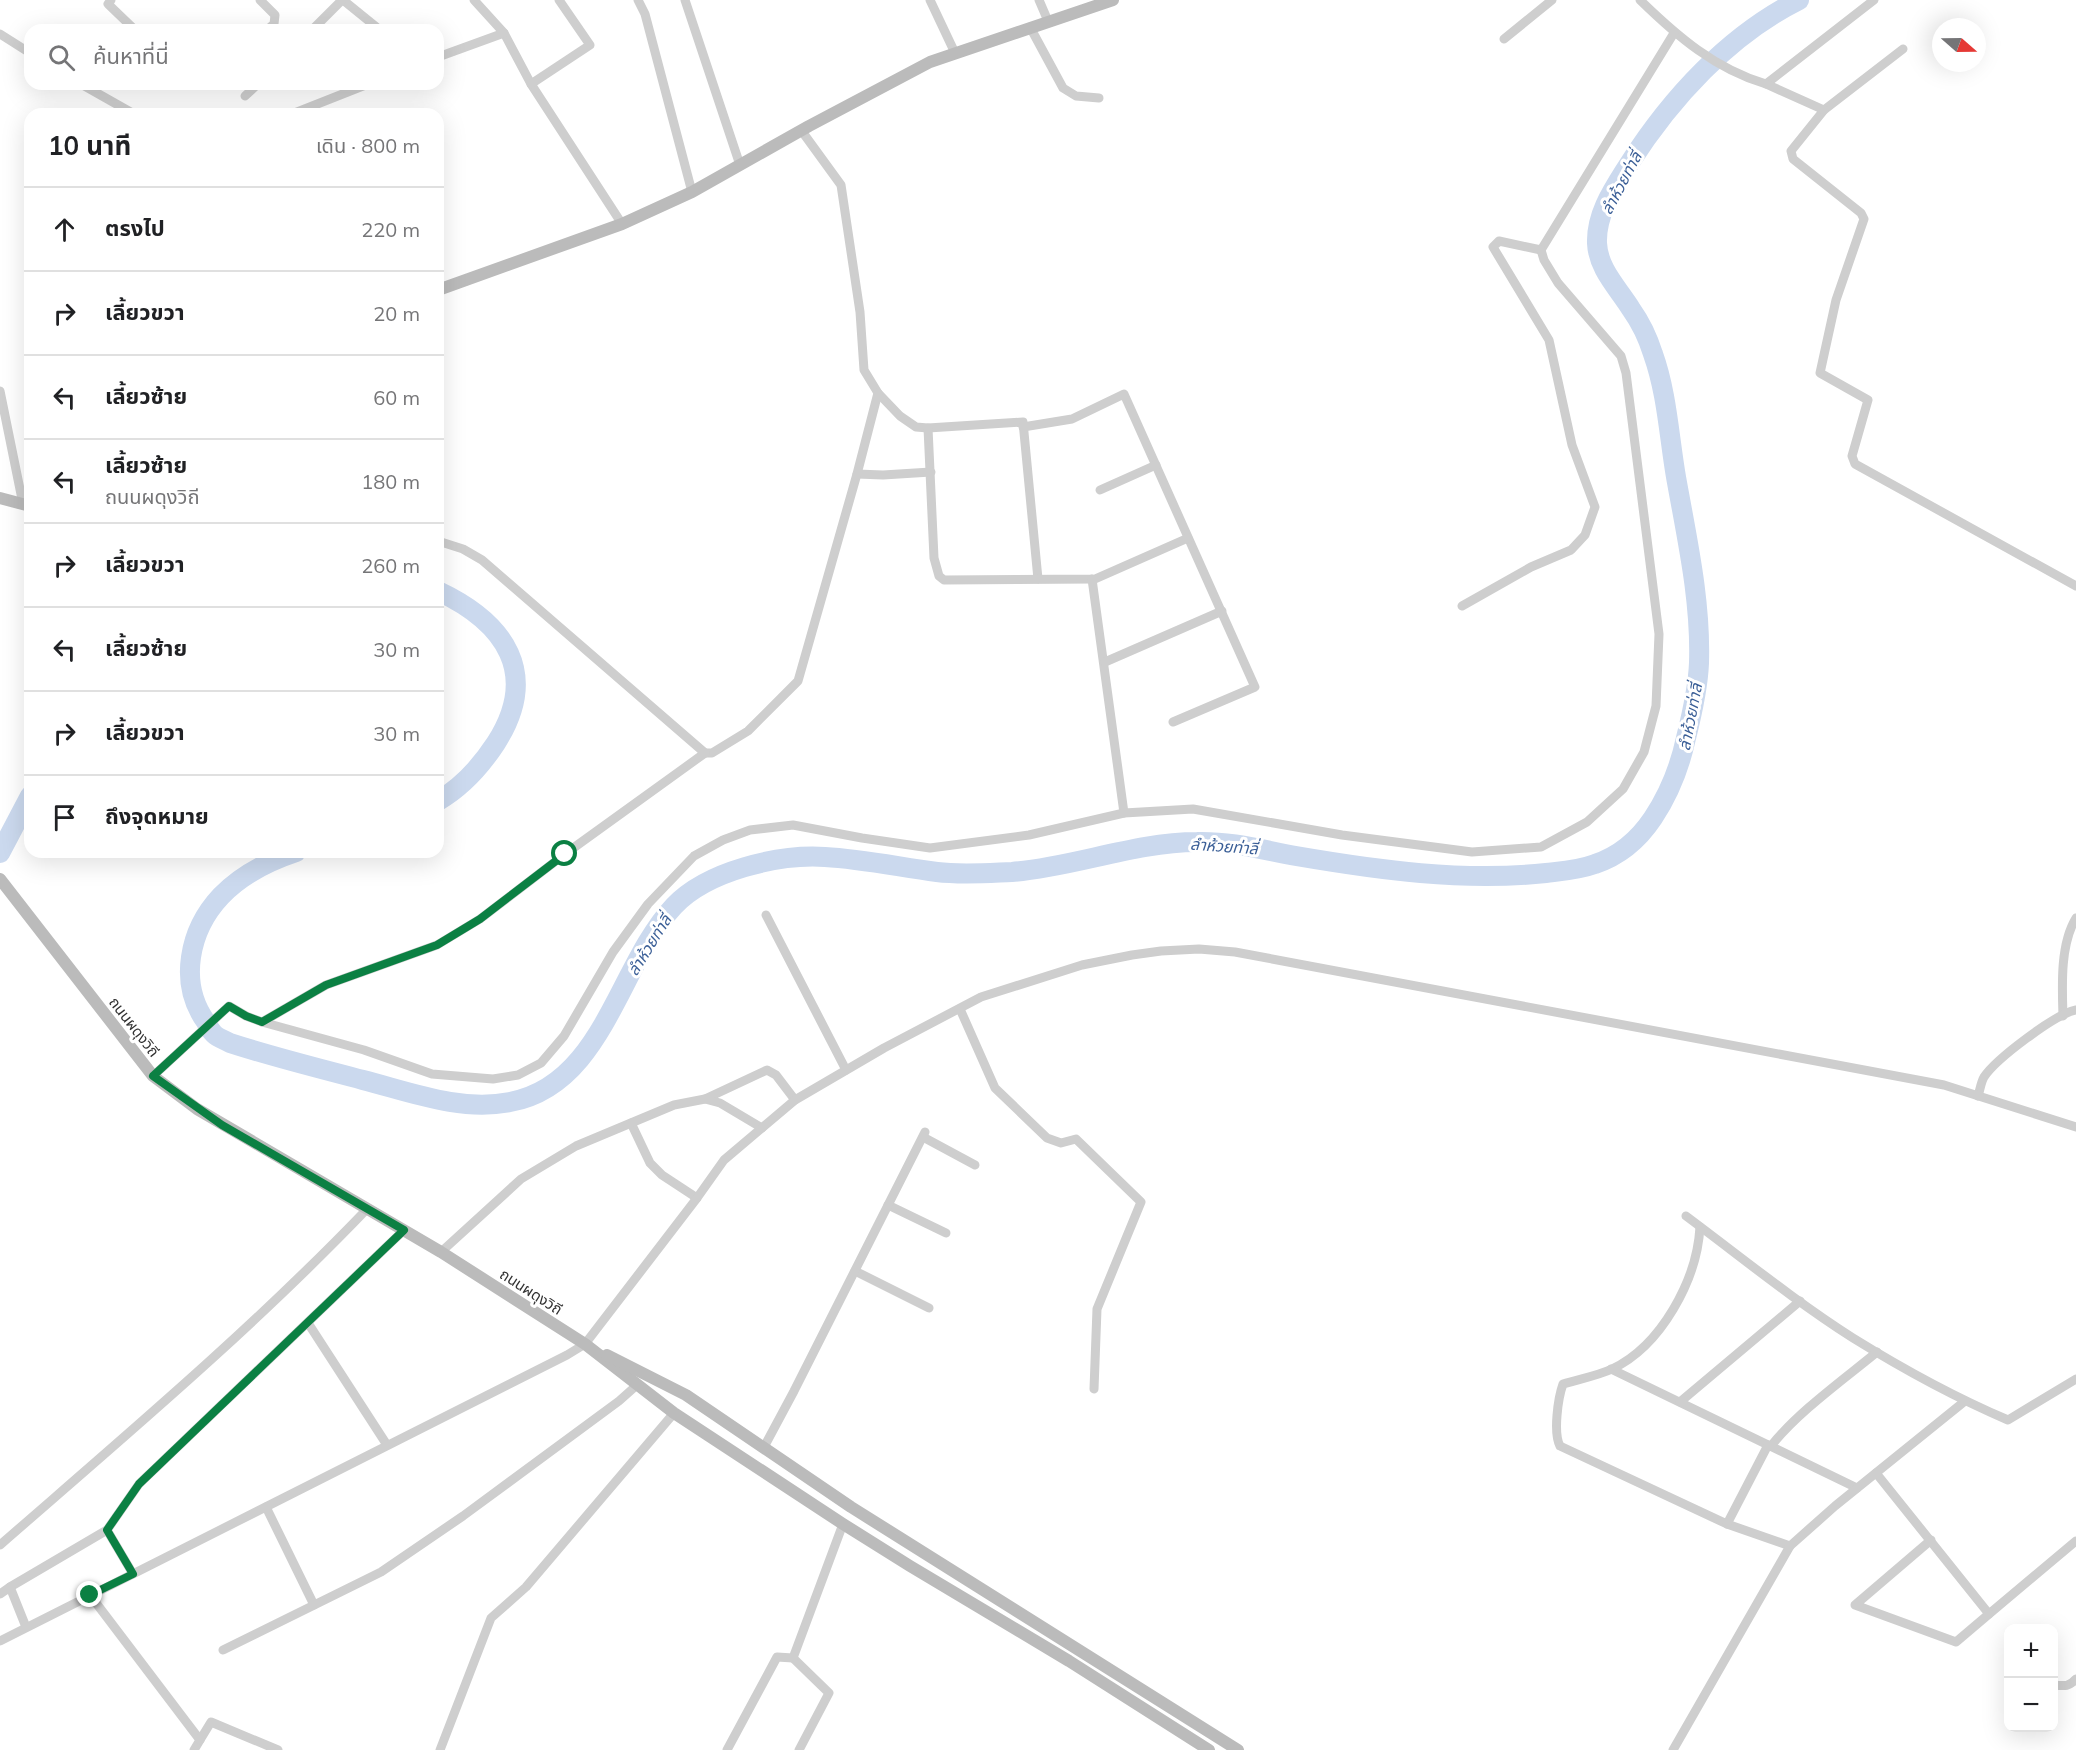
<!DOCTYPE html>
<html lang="th">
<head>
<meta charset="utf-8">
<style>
	:root { --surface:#fff; --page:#f2f2f2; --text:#202124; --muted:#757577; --line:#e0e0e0 }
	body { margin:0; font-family:Mulish,"Noto Sans Thai",sans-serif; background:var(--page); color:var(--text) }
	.controls { position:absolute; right:18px; bottom:18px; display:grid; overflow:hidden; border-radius:12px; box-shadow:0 6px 24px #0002 }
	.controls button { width:54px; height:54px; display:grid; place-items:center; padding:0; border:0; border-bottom:2px solid var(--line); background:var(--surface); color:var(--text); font:30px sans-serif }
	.compass { position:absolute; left:1932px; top:18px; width:54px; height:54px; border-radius:50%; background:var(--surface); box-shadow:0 6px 24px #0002; rotate:110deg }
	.stop { position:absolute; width:18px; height:18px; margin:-14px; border:4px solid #0b8043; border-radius:50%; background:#fff }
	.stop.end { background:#0b8043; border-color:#fff; box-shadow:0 2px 6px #0008 }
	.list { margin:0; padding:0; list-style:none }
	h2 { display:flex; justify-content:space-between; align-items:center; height:78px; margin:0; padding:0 24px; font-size:26px }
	h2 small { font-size:20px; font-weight:400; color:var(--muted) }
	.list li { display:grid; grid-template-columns:39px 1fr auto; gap:18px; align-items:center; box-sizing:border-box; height:84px; padding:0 24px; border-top:2px solid var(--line) }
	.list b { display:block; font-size:22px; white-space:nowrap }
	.list p { margin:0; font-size:20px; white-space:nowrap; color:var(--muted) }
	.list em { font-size:20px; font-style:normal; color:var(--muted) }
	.icon { flex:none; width:33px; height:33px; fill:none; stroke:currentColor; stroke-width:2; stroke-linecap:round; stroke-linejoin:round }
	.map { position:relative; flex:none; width:2076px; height:1750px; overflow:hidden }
	.search { position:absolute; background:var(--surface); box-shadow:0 6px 24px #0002; left:24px; top:24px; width:420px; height:66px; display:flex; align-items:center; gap:15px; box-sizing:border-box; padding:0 21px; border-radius:18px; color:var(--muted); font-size:22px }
	.panel { position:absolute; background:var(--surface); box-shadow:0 6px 24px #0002; left:24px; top:108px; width:420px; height:750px; border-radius:18px }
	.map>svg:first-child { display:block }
</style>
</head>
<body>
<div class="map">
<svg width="2076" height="1750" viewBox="0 0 2076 1750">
	<rect width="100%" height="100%" fill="#fff"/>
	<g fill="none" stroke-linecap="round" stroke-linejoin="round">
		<g stroke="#cbd9ee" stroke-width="20">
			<path d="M438,591C506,623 540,674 496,743C481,766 462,787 438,801"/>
			<path d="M296,852C269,861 241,875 221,896C189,930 178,983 206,1022C208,1026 211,1031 214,1034C218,1038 225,1040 230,1043C273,1057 318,1068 363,1080C410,1092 461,1112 510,1102C603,1085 618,966 674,906C707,871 778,854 825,857C862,859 899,867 937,872C961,875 987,873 1012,872C1074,867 1135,842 1197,842C1231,841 1263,850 1296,856C1378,870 1463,882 1546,873C1563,871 1579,870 1595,864C1619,856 1639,839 1653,818C1669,794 1680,766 1686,738C1692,714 1698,688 1699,663C1701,600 1687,539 1676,477C1669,436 1667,393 1653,354C1648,338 1641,323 1631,309C1618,288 1598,269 1597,243C1596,213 1614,188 1629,164C1671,98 1729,35 1799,0"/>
			<path d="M0,853L30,796"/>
		</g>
		<g stroke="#cecece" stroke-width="9">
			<path d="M111,0L108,4L135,30"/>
			<path d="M260,0L275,15L274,24L267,30"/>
			<path d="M343,0L380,30"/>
			<path d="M474,0L504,33L531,84L622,224"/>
			<path d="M638,0L645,14L692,192"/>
			<path d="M685,0L740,165"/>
			<path d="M930,0L955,53"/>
			<path d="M1039,0L1048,21"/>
			<path d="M1640,0C1677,36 1715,69 1766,84L1874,0"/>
			<path d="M1030,27L1063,88L1076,96L1099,98"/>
			<path d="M312,30L342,0"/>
			<path d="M0,34L30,53"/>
			<path d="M1504,39L1552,0"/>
			<path d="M1903,49L1824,110L1791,151L1793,159L1861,213L1864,219L1836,300L1820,373L1868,400L1852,456L1855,464L2076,586"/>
			<path d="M438,57L504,33"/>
			<path d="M81,84L134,114"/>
			<path d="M531,84L590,45L559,0"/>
			<path d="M1766,84L1824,110"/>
			<path d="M245,96L258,84"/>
			<path d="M292,114L368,84"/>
			<path d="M801,130L841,185L860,312L864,370L878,393L900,416L916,427L928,428L1023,422L1038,579"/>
			<path d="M0,391L23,504"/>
			<path d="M1023,427L1072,419L1124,394L1255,687L1173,722"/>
			<path d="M928,428L934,558L939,576L944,580L1095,579L1188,538"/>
			<path d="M857,474L883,475L931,472"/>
			<path d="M1100,490L1156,465"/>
			<path d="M1092,579L1124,813"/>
			<path d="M1462,606L1531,567L1571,550L1585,535L1595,507L1572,445L1549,340L1493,247L1499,241L1541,250L1674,33"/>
			<path d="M1105,662L1222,611"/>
			<path d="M705,753H712L748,731L798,681L857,474L878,393"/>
			<path d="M766,915L846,1070"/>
			<path d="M960,1009L995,1088L1047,1138L1061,1143L1076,1139L1141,1202L1097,1309L1094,1389"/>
			<path d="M2063,1016C2062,986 2060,944 2076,918"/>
			<path d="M262,1022L364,1050L432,1074L493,1079L518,1075L541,1063L564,1036L613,952L648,904L694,856L723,840L750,830L793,825L862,838L930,848L1029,835L1124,813L1193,809L1342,835L1472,852L1541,847L1587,822L1623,789L1644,752L1656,706L1659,634L1626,373L1621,356L1558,283L1544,260L1541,250"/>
			<path d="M153,1076L229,1006L246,1016L262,1022L326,985L437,945L480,919L565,854L705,753L482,560L463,549L438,541"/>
			<path d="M1978,1096C1980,1090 1981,1082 1984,1077C1996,1059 2055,1014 2076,1010"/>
			<path d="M705,1099L767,1070L776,1075L795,1100"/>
			<path d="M631,1123L650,1163L662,1175L697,1198"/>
			<path d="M923,1137L975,1165"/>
			<path d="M888,1205L946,1233"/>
			<path d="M1686,1216C1741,1257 1795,1301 1853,1338C1903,1369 1954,1397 2008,1420L2076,1379"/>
			<path d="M1700,1227C1697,1280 1661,1346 1612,1369C1597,1376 1579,1379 1563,1384C1558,1398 1553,1433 1560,1446L1727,1524L1790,1546"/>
			<path d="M441,1252L521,1179L576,1146L674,1105L705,1099L720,1103L762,1128"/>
			<path d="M855,1271L929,1308"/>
			<path d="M308,1323L387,1445"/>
			<path d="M1611,1369L1857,1488"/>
			<path d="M1680,1402L1800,1301"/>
			<path d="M1771,1446C1798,1412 1843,1380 1877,1352"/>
			<path d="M764,1447L794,1391L925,1132"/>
			<path d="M1876,1473L1989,1614L2076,1541"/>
			<path d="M266,1507L314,1605"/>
			<path d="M1727,1524L1768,1445"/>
			<path d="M107,1530L133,1574"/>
			<path d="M1931,1540L1855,1605L1956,1642L1989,1614"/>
			<path d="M0,1545C125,1436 252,1329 367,1209"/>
			<path d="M10,1587L107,1530L139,1484L404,1230"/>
			<path d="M0,1594L10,1587L26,1627"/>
			<path d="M90,1595L200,1740L194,1750"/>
			<path d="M0,1641L567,1355L585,1344L697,1198L724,1160L795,1100L884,1048L981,997L1082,965L1132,955L1161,951L1199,949L1235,952L1944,1085L2076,1127"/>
			<path d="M223,1650L381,1572L463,1516L619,1401L637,1385"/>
			<path d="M793,1658L829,1693L799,1750"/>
			<path d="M2054,1685C2064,1686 2069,1687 2076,1679"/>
			<path d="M200,1740L211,1722L278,1750"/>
			<path d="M440,1750L491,1618L526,1587L674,1413"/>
			<path d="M727,1750L777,1657L793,1658L843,1524"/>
			<path d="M1673,1750L1790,1546L1835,1506L1965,1401"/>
		</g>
		<g stroke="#bbb" stroke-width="12">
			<path d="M438,290L622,224L692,192L809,126L930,62L1113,0"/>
			<path d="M0,498L30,506"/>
			<path d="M0,879L153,1076L197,1109L441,1252L585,1344L674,1413L843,1524L910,1566L1069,1661L1209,1750"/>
			<path d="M607,1355L686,1395L851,1507L1238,1750"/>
		</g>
	</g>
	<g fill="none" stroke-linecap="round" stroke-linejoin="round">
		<path stroke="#0b8043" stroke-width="8" d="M90,1595L133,1574L107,1530L139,1484L404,1230L222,1125L153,1076L229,1006L246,1016L262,1022L326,985L437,945L480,919L565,854"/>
	</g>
	<g text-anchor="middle" stroke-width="6" stroke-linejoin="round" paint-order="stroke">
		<g font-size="15" fill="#313131" stroke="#fff">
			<text transform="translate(134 1027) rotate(52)" y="5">ถนนผดุงวิถี</text>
			<text transform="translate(531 1292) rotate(33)" y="5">ถนนผดุงวิถี</text>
		</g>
		<g font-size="16" font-style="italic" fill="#3b5f97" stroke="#fff">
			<text transform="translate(1621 183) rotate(-62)" y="6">ลำห้วยท่าลี่</text>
			<text transform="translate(1690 717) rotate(-79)" y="6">ลำห้วยท่าลี่</text>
			<text transform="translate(1224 846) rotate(4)" y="6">ลำห้วยท่าลี่</text>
			<text transform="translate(649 945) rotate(-58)" y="6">ลำห้วยท่าลี่</text>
		</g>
	</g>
</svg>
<div class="controls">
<button>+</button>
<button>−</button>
</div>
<svg class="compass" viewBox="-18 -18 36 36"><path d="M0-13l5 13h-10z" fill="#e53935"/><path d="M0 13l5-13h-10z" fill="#757577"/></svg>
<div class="stop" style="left:565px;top:854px"></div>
<div class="stop end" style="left:90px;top:1595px"></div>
<div class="search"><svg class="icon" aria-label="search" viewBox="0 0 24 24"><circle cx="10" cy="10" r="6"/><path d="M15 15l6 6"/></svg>ค้นหาที่นี่</div>
<section class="panel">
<h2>10 นาที<small>เดิน · 800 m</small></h2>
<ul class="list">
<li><svg class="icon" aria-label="ahead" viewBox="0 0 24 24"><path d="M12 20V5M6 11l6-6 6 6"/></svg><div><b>ตรงไป</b></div><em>220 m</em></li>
<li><svg class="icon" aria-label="right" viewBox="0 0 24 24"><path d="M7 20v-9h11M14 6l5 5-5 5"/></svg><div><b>เลี้ยวขวา</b></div><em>20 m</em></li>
<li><svg class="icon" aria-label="left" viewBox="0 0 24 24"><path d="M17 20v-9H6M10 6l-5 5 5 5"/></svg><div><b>เลี้ยวซ้าย</b></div><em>60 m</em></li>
<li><svg class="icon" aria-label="left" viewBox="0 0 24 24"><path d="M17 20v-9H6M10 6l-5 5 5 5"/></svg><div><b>เลี้ยวซ้าย</b><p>ถนนผดุงวิถี</p></div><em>180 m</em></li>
<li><svg class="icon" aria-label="right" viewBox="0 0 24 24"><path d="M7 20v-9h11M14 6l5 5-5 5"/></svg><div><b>เลี้ยวขวา</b></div><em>260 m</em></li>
<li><svg class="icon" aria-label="left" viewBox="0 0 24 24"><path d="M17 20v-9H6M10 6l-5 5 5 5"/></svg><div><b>เลี้ยวซ้าย</b></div><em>30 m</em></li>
<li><svg class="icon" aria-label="right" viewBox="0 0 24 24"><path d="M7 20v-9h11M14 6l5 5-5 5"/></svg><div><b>เลี้ยวขวา</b></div><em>30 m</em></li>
<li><svg class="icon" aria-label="arrive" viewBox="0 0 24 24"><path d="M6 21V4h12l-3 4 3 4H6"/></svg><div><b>ถึงจุดหมาย</b></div></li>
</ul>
</section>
</div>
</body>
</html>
